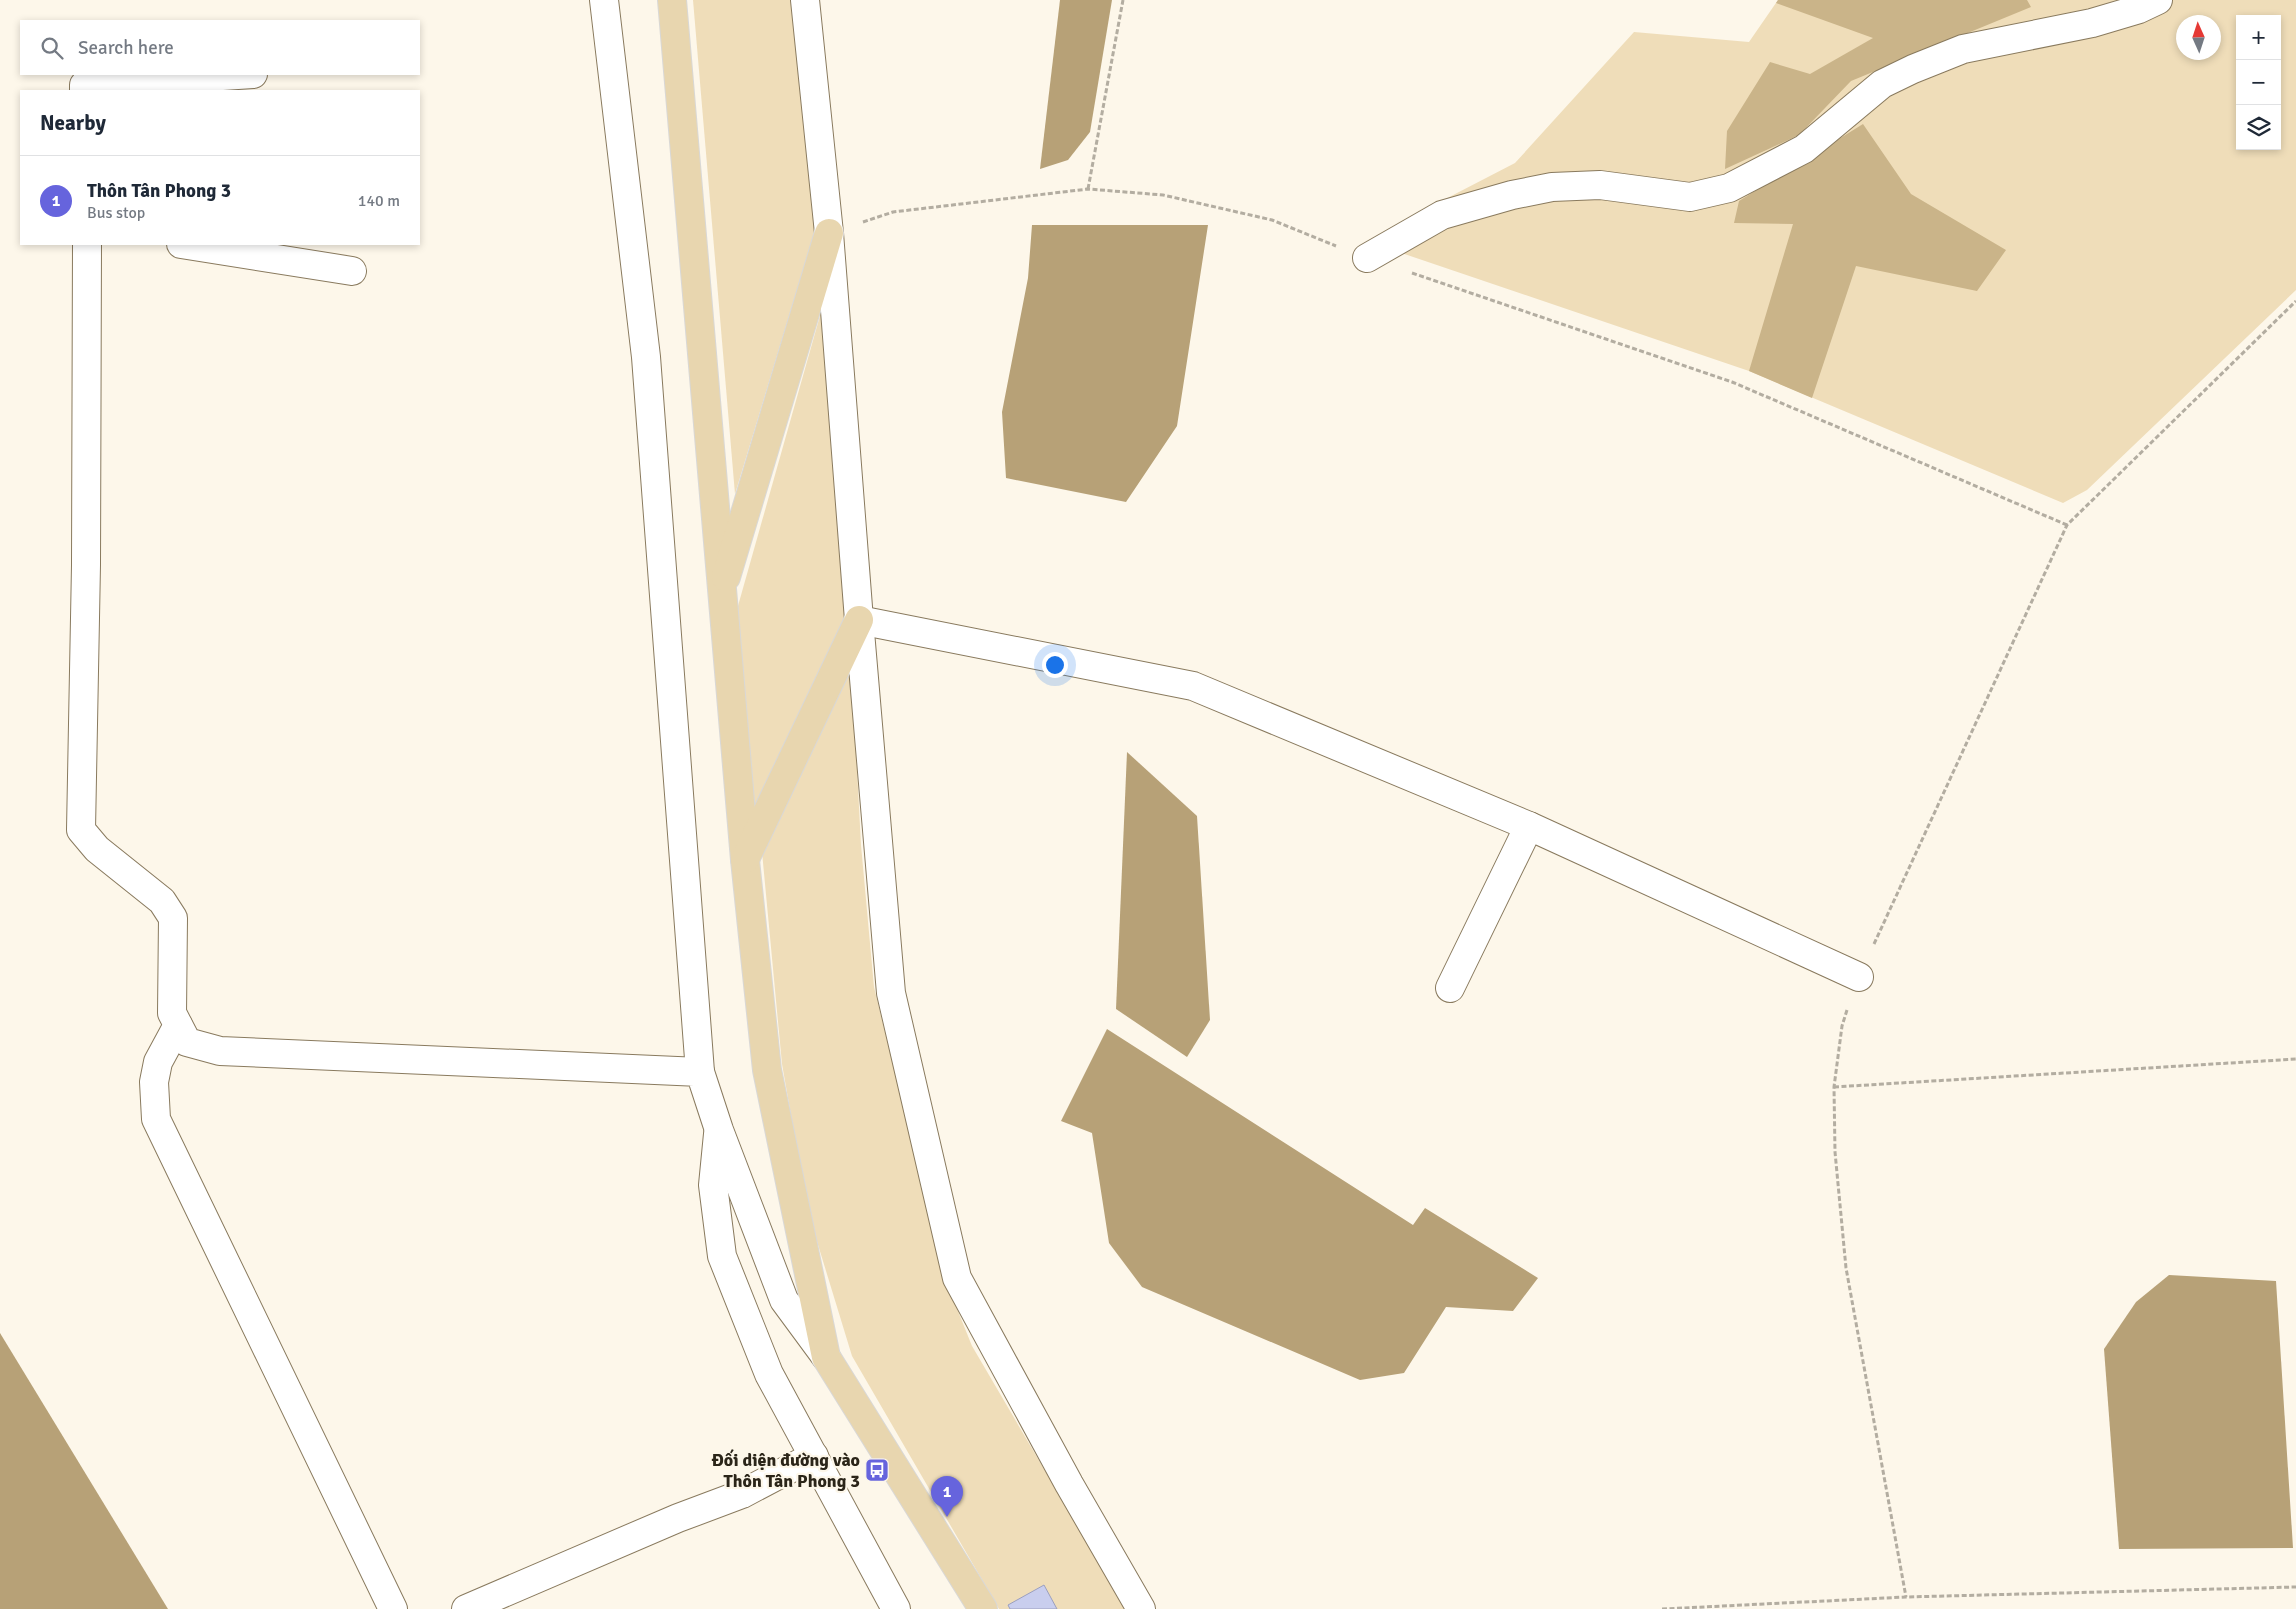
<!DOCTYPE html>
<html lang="en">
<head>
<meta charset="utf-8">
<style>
	:root { --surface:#fff; --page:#f2f2f3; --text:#1f2937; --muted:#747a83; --line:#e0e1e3; --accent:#6664dd }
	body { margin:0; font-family:Signika,sans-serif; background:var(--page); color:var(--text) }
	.controls { position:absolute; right:15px; top:15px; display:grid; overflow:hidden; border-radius:0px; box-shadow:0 2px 8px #0003 }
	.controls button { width:45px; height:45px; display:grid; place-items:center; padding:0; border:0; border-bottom:1px solid var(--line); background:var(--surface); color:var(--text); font:25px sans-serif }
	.compass { position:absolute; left:2176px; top:15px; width:45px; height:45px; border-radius:50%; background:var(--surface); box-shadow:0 2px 8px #0003; rotate:357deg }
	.you { position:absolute; left:1054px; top:664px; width:18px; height:18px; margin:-12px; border:4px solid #fff; border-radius:50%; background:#1a73e8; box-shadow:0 0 0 8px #1a73e833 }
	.badge { display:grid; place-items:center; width:32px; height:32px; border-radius:50%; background:var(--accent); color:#fff; font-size:16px; font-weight:700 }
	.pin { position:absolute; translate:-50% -41px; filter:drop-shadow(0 1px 2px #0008) }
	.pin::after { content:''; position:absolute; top:26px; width:18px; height:15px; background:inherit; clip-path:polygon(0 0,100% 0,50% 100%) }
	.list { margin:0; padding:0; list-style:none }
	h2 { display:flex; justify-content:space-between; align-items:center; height:65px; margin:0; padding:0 20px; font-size:21px }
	h2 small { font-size:16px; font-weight:400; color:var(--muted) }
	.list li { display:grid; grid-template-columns:32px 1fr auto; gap:15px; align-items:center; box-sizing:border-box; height:90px; padding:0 20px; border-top:1px solid var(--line) }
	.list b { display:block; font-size:19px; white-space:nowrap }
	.list p { margin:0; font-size:16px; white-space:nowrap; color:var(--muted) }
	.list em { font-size:16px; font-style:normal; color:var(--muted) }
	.icon { flex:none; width:28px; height:28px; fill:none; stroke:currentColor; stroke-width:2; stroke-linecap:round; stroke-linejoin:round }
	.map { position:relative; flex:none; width:2296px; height:1609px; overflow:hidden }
	.search { position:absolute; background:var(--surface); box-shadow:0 2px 8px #0003; left:20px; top:20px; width:400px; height:55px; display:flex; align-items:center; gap:12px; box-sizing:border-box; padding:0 18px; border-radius:0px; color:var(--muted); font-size:19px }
	.panel { position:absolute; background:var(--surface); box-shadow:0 2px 8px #0003; left:20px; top:90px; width:400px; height:155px; border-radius:0px }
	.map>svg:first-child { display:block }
</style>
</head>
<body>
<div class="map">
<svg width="2296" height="1609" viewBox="0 0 2296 1609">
	<rect width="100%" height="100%" fill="#fdf7ea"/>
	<g fill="#efddb9" fill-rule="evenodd">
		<path d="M693,0H793L817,224L735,494Z"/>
		<path d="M1778,0H2296V290L2087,490L2063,503L1749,371L1372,243L1401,222L1515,163L1634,32L1749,42ZM2240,19H2277V146H2240ZM2184,22H2214V52H2184Z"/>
		<path d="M823,305L850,619L759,809L749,808L736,613Z"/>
		<path d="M851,655L861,845L874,987L945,1279L972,1346L1126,1609H999L852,1356L808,1212L782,1064L762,852Z"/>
	</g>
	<g fill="#cab489">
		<path d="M1778,0H2027L2031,7L1851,81L1799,135L1725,169L1727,131L1770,62L1810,74L1873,38L1776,3Z"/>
		<path d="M1863,124L1911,194L2006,250L1977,291L1856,266L1812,398L1749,371L1793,224L1734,223L1739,201Z"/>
	</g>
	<g fill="#b7a177">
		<path d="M1060,0H1112L1090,132L1068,160L1040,169Z"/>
		<path d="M1032,225H1208L1177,426L1126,502L1006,478L1002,412L1028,278Z"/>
		<path d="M1127,752L1197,816L1210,1020L1187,1057L1116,1009Z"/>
		<path d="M1107,1029L1413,1225L1425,1208L1538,1278L1513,1311L1446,1307L1404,1373L1360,1380L1142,1287L1109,1243L1092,1133L1061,1121Z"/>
		<path d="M2169,1275L2276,1281L2293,1548L2119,1549L2104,1349L2136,1302Z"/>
		<path d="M0,1333L168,1609H0Z"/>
	</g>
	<path fill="#c9ceee" stroke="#9b9fbe" d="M1044,1585L1057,1609H1010L1008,1605Z"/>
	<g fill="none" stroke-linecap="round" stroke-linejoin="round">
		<g stroke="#897a5e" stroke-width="30">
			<g id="minor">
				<path d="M604,0L646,357L700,1072"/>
				<path d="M805,0L829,233L859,620L891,993L957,1278L1069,1484L1141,1609"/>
				<path d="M84,91V85L253,74"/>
				<path d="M87,244L86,565L81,830L97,849L162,901L173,918L172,1013L187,1042L220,1051L700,1072L719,1130L784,1300L826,1357"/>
				<path d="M181,244L352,271"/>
				<path d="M1367,258L1442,215L1512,195L1552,187L1600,185L1690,197L1729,188L1804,149L1882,84L1913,69L1963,49L2092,23L2139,9L2158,0"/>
				<path d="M859,620L1193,686L1529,826L1859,977"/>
				<path d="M1450,988L1529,826"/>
				<path d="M178,1025L158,1062L154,1082L156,1119L393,1609"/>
				<path d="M718,1134L713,1185L722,1256L769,1374L896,1609"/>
				<path d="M466,1609L678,1518L742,1494L814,1456"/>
			</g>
		</g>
		<g stroke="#d9d8d6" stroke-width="30">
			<g id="major">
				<path d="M672,0L745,860L767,1070L826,1357L983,1609"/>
				<path d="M726,577L829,233"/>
				<path d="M745,859L859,620"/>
			</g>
		</g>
		<g stroke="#b3ada1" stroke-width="3" stroke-dasharray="5 2.5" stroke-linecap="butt">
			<path d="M1088,189L1123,0"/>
			<path d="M863,222L893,212L1088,189L1163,195L1272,220L1336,246"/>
			<path d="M1412,273L1732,382L2067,525"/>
			<path d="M1874,944L2067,525L2296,301"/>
			<path d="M1847,1010L1842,1026L1834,1087L1835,1152L1846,1268L1906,1597"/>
			<path d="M1834,1087L2296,1059"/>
			<path d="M1662,1609L1906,1597L2296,1587"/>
		</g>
		<use href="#minor" stroke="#fff" stroke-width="28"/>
		<use href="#major" stroke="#e8d6af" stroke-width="28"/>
	</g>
	<defs>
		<g id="bus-square" transform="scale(1.25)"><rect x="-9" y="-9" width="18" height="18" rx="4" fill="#6664dd" stroke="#fdf7ea"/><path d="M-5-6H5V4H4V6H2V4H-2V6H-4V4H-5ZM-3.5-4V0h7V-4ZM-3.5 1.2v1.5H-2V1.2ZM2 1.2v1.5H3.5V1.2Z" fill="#fff"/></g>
	</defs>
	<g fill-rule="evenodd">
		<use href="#bus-square" x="877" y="1470"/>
	</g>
	<g text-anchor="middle" stroke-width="4.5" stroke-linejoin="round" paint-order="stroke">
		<g font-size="18" font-weight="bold" fill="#2b2519" stroke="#fdf7ea" text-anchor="end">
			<text x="860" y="1466">Đối diện đường vào<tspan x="860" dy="21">Thôn Tân Phong 3</tspan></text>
		</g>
	</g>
</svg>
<div class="controls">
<button>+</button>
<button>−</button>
<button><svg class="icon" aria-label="layers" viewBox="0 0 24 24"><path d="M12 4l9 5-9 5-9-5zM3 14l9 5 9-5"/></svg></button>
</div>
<svg class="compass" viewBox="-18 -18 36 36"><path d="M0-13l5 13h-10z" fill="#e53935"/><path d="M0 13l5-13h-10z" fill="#747a83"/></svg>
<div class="you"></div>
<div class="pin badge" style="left:947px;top:1517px">1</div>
<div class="search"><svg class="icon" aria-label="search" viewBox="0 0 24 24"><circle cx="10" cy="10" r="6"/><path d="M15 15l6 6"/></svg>Search here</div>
<section class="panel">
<h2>Nearby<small></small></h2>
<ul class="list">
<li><span class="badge">1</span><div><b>Thôn Tân Phong 3</b><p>Bus stop</p></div><em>140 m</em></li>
</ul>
</section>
</div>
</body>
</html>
